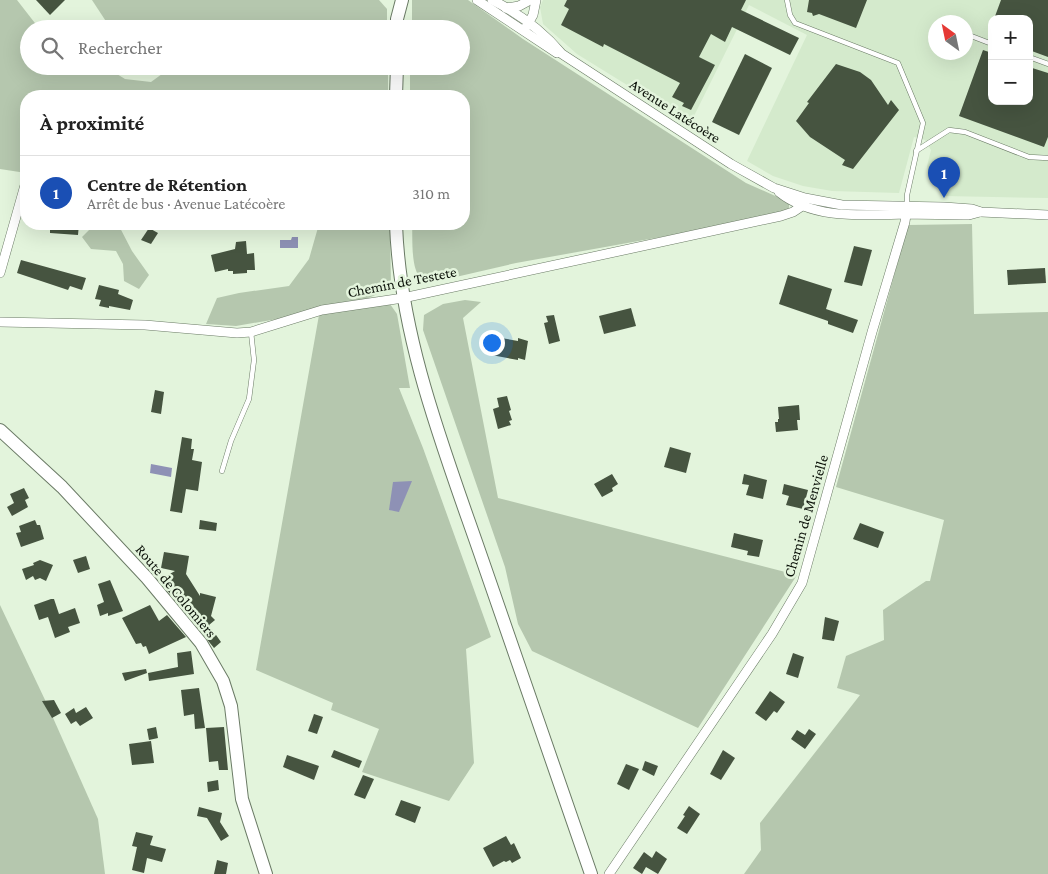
<!DOCTYPE html>
<html lang="fr">
<head>
<meta charset="utf-8">
<style>
	:root { --surface:#fff; --page:#f2f2f2; --text:#222; --muted:#767676; --line:#e0e0e0; --accent:#0f766e }
	body { margin:0; font-family:"Crimson Pro",serif; background:var(--page); color:var(--text) }
	.controls { position:absolute; right:15px; top:15px; display:grid; overflow:hidden; border-radius:10px; box-shadow:0 5px 20px #0002 }
	.controls button { width:45px; height:45px; display:grid; place-items:center; padding:0; border:0; border-bottom:1px solid var(--line); background:var(--surface); color:var(--text); font:25px sans-serif }
	.compass { position:absolute; left:928px; top:15px; width:45px; height:45px; border-radius:50%; background:var(--surface); box-shadow:0 5px 20px #0002; rotate:327deg }
	.you { position:absolute; left:491px; top:342px; width:18px; height:18px; margin:-12px; border:4px solid #fff; border-radius:50%; background:#1a73e8; box-shadow:0 0 0 8px #1a73e833 }
	.badge { display:grid; place-items:center; width:32px; height:32px; border-radius:50%; background:var(--accent); color:#fff; font-size:16px; font-weight:700 }
	.pin { position:absolute; translate:-50% -41px; filter:drop-shadow(0 1px 2px #0008) }
	.pin::after { content:''; position:absolute; top:26px; width:18px; height:15px; background:inherit; clip-path:polygon(0 0,100% 0,50% 100%) }
	.list { margin:0; padding:0; list-style:none }
	h2 { display:flex; justify-content:space-between; align-items:center; height:65px; margin:0; padding:0 20px; font-size:21px }
	h2 small { font-size:16px; font-weight:400; color:var(--muted) }
	.list li { display:grid; grid-template-columns:32px 1fr auto; gap:15px; align-items:center; box-sizing:border-box; height:75px; padding:0 20px; border-top:1px solid var(--line) }
	.list b { display:block; font-size:19px; white-space:nowrap }
	.list p { margin:0; font-size:16px; white-space:nowrap; color:var(--muted) }
	.list em { font-size:16px; font-style:normal; color:var(--muted) }
	.icon { flex:none; width:28px; height:28px; fill:none; stroke:currentColor; stroke-width:2; stroke-linecap:round; stroke-linejoin:round }
	.map { position:relative; flex:none; width:1048px; height:874px; overflow:hidden }
	.search { position:absolute; background:var(--surface); box-shadow:0 5px 20px #0002; left:20px; top:20px; width:450px; height:55px; display:flex; align-items:center; gap:12px; box-sizing:border-box; padding:0 18px; border-radius:28px; color:var(--muted); font-size:19px }
	.panel { position:absolute; background:var(--surface); box-shadow:0 5px 20px #0002; left:20px; top:90px; width:450px; height:140px; border-radius:20px }
	.map>svg:first-child { display:block }
</style>
</head>
<body>
<div class="map">
<svg width="1048" height="874" viewBox="0 0 1048 874">
	<rect width="100%" height="100%" fill="#e3f4dc"/>
	<path fill="#d4eacc" fill-rule="evenodd" d="M543,0H1048V198L944,196L930,177L927,166L931,150L925,140L914,137L899,193L832,191L803,186L773,176L747,161L807,35L749,5L690,124L577,54L543,24L540,7ZM992,19H1029V101H992ZM936,22H966V52H936Z"/>
	<g fill="#b5c7ae" fill-rule="evenodd">
		<path d="M0,0H17L38,27L52,29H29V66H104L125,79L151,82L173,66H388V96H26V173L0,169Z"/>
		<path d="M92,0H379L387,9V29H111Z"/>
		<path d="M412,0H468L523,39L746,183L782,199L789,204V208L784,213L672,235L516,263L434,282C430,282 425,281 422,279C410,271 413,237 412,224H464V96H410V66H461V29H412Z"/>
		<path d="M95,224H118L132,251L149,275L139,289L124,281L123,264L116,251L91,249L82,237Z"/>
		<path d="M319,224H390L391,288L348,307L236,326L206,324L217,298L239,293L289,286L309,259Z"/>
		<path d="M972,224L974,314L1048,312V874H744L761,850L760,823L860,695L837,688L846,656L884,640L883,610L926,581H930L944,520L836,487L908,225Z"/>
		<path d="M465,300L481,302L463,318L498,498L797,575L698,728L532,651L518,624L505,567L423,330L424,315L443,304Z"/>
		<path d="M390,304L397,314L410,388H399L423,448L491,637L466,649L474,763L449,801L362,772L379,729L331,710L333,703L256,670L319,315ZM411,481L399,511L390,510L392,495Z"/>
		<path d="M0,605L46,702L98,819L105,874H0Z"/>
	</g>
	<g fill="#8e91b5">
		<path d="M292,237H298V248H280V240H291Z"/>
		<path d="M151,464L172,468L171,477L150,473Z"/>
		<path d="M412,481L399,512L389,510L393,482Z"/>
	</g>
	<g fill="#465440">
		<path d="M36,0H65L50,15Z"/>
		<path d="M567,0H746L741,10L799,38L790,55L732,27L725,42L711,34L699,57L715,65L691,110L682,106L684,103L672,97L680,83L604,44L603,47L561,25L569,9L564,6Z"/>
		<path d="M809,0H867L856,28L819,14L813,16L812,13L807,12Z"/>
		<path d="M1001,0H1048V57L1029,50V19H994Z"/>
		<path d="M983,50L992,53V101H1029V67L1048,73V137L1044,147L959,116Z"/>
		<path d="M745,54L772,68L739,135L712,122Z"/>
		<path d="M836,64L860,72L871,80L888,105L891,100L899,110L853,169L842,165L845,160L810,137L796,121L809,103L807,102Z"/>
		<path d="M50,224H79L78,235L50,233Z"/>
		<path d="M149,228L158,233L151,244L141,240Z"/>
		<path d="M246,241L247,254L254,253L255,270H247V273L233,274V271H228V269L215,272L211,255L235,249L236,242Z"/>
		<path d="M854,246L872,250L862,286L844,282Z"/>
		<path d="M21,260L86,278L82,290L70,286L68,290L17,273Z"/>
		<path d="M1045,268L1046,283L1008,285L1007,270Z"/>
		<path d="M788,275L832,289L826,309L858,320L853,333L828,324V321L779,304Z"/>
		<path d="M99,285L119,290L118,294L133,300L130,310L109,306V308L99,306L101,300L95,299Z"/>
		<path d="M631,308L636,326L604,334L599,316Z"/>
		<path d="M554,315L560,341L549,344L544,323L548,322L546,316Z"/>
		<path d="M490,336L518,341V338L528,341L525,360L518,358V360L486,354Z"/>
		<path d="M155,390L164,392L161,414L151,412Z"/>
		<path d="M507,396L511,410L509,411L512,420L509,421L511,425L498,429L493,409L499,407L497,398Z"/>
		<path d="M799,405L800,420H797L798,430L776,432L775,422H778V419H779L778,407Z"/>
		<path d="M182,437L192,439L191,449H194L192,460L202,462L198,491L186,489L182,513L170,511Z"/>
		<path d="M670,447L691,453L686,473L664,467Z"/>
		<path d="M612,474L618,484L612,488L613,491L602,497L594,484Z"/>
		<path d="M744,474L767,480L763,499L746,495L749,485L742,484Z"/>
		<path d="M784,484L808,490L803,509L786,505L789,496L782,494Z"/>
		<path d="M24,488L29,498L25,500L28,507L12,516L7,507L14,503L10,494Z"/>
		<path d="M35,520L37,525H40L44,539L21,547L16,533L21,532L19,526Z"/>
		<path d="M200,520L217,523L216,531L199,529Z"/>
		<path d="M860,523L884,532L878,548L853,539Z"/>
		<path d="M734,533L763,540L759,557L747,555L748,551L731,547Z"/>
		<path d="M164,552L189,556L186,574L200,596V593L216,597L211,616L215,620L209,625L221,642L214,648L159,580L175,571L161,568Z"/>
		<path d="M86,556L90,569L78,573L73,560Z"/>
		<path d="M40,560L53,565L46,581L40,578L35,580L33,576L26,580L22,569L34,565L33,563Z"/>
		<path d="M110,580L123,611L108,616V613L100,616L97,605L104,602L98,584Z"/>
		<path d="M51,599H54L59,614L75,608L80,623L68,627L70,632L55,638L48,617L39,620L34,605Z"/>
		<path d="M150,605L159,621L167,615L186,637L149,654L146,646L143,647L141,643L136,644L122,618Z"/>
		<path d="M825,617L839,621L834,641L822,639Z"/>
		<path d="M191,651L194,674L149,681L148,673L178,667L177,653Z"/>
		<path d="M793,653L804,657L798,678L786,674Z"/>
		<path d="M146,669L147,673L125,681L122,673Z"/>
		<path d="M199,688L205,728L195,729L194,714L184,716L181,690Z"/>
		<path d="M770,691L785,702L777,713L774,711L766,721L755,713Z"/>
		<path d="M54,700L61,713L52,718L42,701Z"/>
		<path d="M86,707L93,718L80,726L76,721L71,724L65,714L74,708L76,713Z"/>
		<path d="M314,714L323,717L317,734L308,731Z"/>
		<path d="M156,727L158,738L149,740L147,729Z"/>
		<path d="M224,727L228,770H219L218,761L209,762L206,728Z"/>
		<path d="M809,729L816,734L805,749L791,739L797,730L805,735Z"/>
		<path d="M151,741L154,763L132,765L129,744Z"/>
		<path d="M334,750L362,761L359,768L331,757Z"/>
		<path d="M723,750L735,758L721,780L710,774Z"/>
		<path d="M287,755L319,766L314,780L283,767Z"/>
		<path d="M645,761L658,766L654,776L642,770Z"/>
		<path d="M626,764L639,769L629,790L617,784Z"/>
		<path d="M363,775L374,779L365,799L354,795Z"/>
		<path d="M218,780L219,790L208,792L207,782Z"/>
		<path d="M401,800L421,807L415,823L395,815Z"/>
		<path d="M689,806L700,814L687,834L677,828L685,816L683,815Z"/>
		<path d="M199,807L222,813L220,822L229,836L221,841L207,818L197,816Z"/>
		<path d="M136,832L153,836L150,845L166,849L162,862L147,858L144,873L132,870L137,847L132,846Z"/>
		<path d="M506,836L511,845L514,843L521,858L512,863L510,860L506,862L504,861L493,867L483,848Z"/>
		<path d="M656,851L667,859L658,874L646,867L642,874L633,868L644,852L652,858Z"/>
		<path d="M217,860L228,863L226,874H214Z"/>
	</g>
	<g fill="none" stroke-linecap="round" stroke-linejoin="round">
		<g stroke="#6a7a65" stroke-width="5.5">
			<g id="lane">
				<path d="M787,0L790,15L795,23L898,63L923,123L907,195V207"/>
				<path d="M966,34L992,44"/>
				<path d="M1029,57L1048,64"/>
				<path d="M916,151L949,130L965,132L1029,157L1048,158"/>
				<path d="M222,471L231,441L249,399L254,360L251,332"/>
			</g>
		</g>
		<g stroke="#6a7a65" stroke-width="10">
			<g id="street">
				<path d="M477,0L557,53"/>
				<path d="M492,0C518,13 543,31 562,54L731,164L774,188L805,198L842,205L944,207L972,209L981,212L1048,215"/>
				<path d="M506,8L519,6L530,0"/>
				<path d="M526,27L533,15L536,0"/>
				<path d="M779,192C814,220 862,215 904,214C926,214 948,215 969,215L980,212"/>
				<path d="M0,273L25,185"/>
				<path d="M0,322L145,325L237,333L251,332L322,310L403,298L781,216L793,212L802,206"/>
				<path d="M609,874L772,634L802,583L872,332L905,222L907,207"/>
			</g>
		</g>
		<g stroke="#6a7a65" stroke-width="14">
			<g id="secondary">
				<path d="M397,29V19L402,0"/>
				<path d="M396,96L397,66"/>
				<path d="M396,224C400,339 445,452 482,559C519,664 554,769 591,874"/>
				<path d="M0,430L62,487L147,578L201,643L223,681L231,706L242,799L266,874"/>
			</g>
		</g>
		<use href="#lane" stroke="#fff" stroke-width="4.5"/>
		<use href="#street" stroke="#fff" stroke-width="9"/>
		<use href="#secondary" stroke="#fff" stroke-width="12"/>
	</g>
	<g text-anchor="middle" stroke-width="5" stroke-linejoin="round" paint-order="stroke">
		<g font-size="15" fill="#0b1109" stroke="#e3f4dc">
			<text transform="translate(675 111) rotate(33)" y="5">Avenue Latécoère</text>
			<text transform="translate(402 282) rotate(-11)" y="5">Chemin de Testete</text>
			<text transform="translate(806 516) rotate(-74)" y="5">Chemin de Menvielle</text>
			<text transform="translate(176 591) rotate(50)" y="5">Route de Colomiers</text>
		</g>
	</g>
</svg>
<div class="controls">
<button>+</button>
<button>−</button>
</div>
<svg class="compass" viewBox="-18 -18 36 36"><path d="M0-13l5 13h-10z" fill="#e53935"/><path d="M0 13l5-13h-10z" fill="#767676"/></svg>
<div class="you"></div>
<div class="pin badge" style="left:944px;top:198px;background:#1a4fb4">1</div>
<div class="search"><svg class="icon" aria-label="search" viewBox="0 0 24 24"><circle cx="10" cy="10" r="6"/><path d="M15 15l6 6"/></svg>Rechercher</div>
<section class="panel">
<h2>À proximité<small></small></h2>
<ul class="list">
<li><span class="badge" style="background:#1a4fb4">1</span><div><b>Centre de Rétention</b><p>Arrêt de bus · Avenue Latécoère</p></div><em>310 m</em></li>
</ul>
</section>
</div>
</body>
</html>
